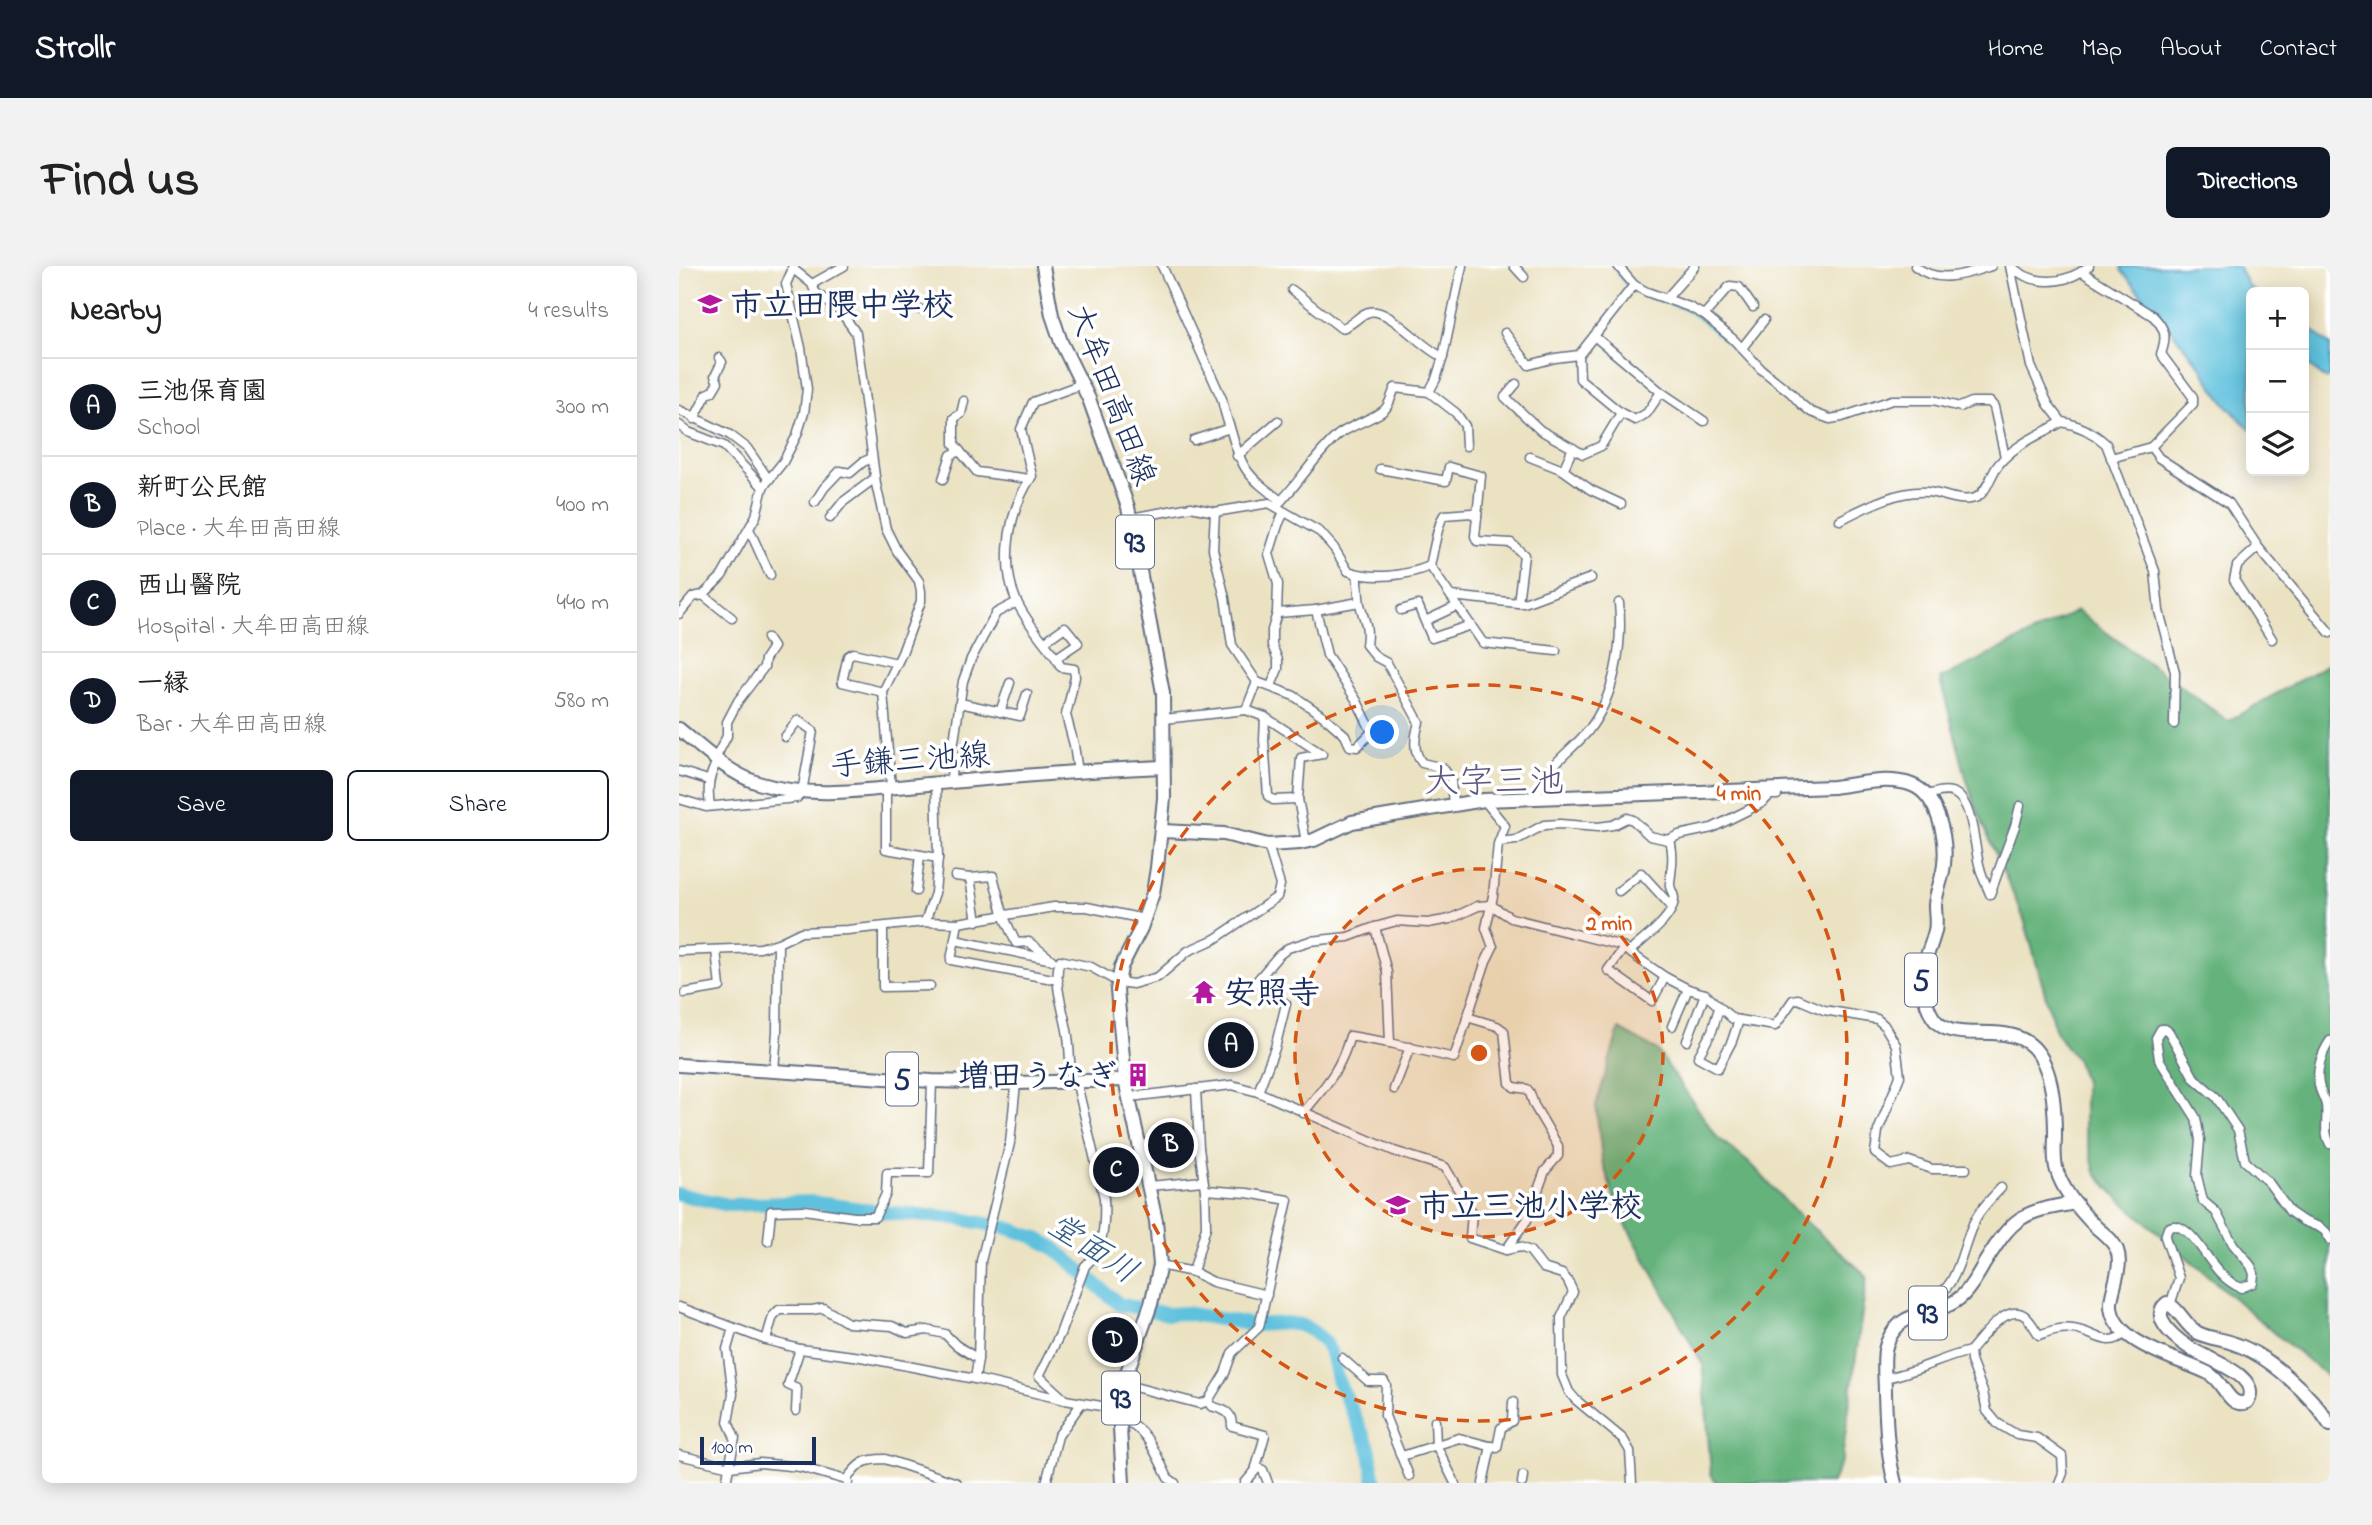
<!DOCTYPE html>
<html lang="en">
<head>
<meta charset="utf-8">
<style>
	:root { --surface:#fff; --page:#f2f2f2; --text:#222; --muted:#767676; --line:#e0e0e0; --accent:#111827 }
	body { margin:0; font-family:"Indie Flower","Klee One",sans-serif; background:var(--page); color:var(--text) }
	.controls { position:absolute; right:21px; top:21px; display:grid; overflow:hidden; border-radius:10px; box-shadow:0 4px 18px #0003 }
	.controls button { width:63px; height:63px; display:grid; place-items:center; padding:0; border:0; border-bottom:2px solid var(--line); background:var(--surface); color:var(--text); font:35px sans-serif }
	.scale { position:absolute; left:21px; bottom:18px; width:116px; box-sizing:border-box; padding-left:7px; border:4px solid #1b2f5e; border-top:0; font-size:19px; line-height:24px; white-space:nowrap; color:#1b2f5e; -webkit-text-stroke:5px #fff; paint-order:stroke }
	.you { position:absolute; left:704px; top:467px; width:24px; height:24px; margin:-18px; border:5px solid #fff; border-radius:50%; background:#1a73e8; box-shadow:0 0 0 10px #1a73e833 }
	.badge { display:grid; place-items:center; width:46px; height:46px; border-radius:50%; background:var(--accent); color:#fff; font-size:23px; font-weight:700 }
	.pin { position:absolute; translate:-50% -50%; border:4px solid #fff; box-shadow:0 2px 7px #0006 }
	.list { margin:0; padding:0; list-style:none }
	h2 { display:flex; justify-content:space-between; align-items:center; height:91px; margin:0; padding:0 28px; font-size:30px }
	h2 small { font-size:23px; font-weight:400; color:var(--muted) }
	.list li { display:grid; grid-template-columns:46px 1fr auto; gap:21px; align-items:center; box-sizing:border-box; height:98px; padding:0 28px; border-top:2px solid var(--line) }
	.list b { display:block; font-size:26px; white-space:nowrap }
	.list p { margin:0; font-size:23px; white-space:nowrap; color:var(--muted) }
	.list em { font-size:23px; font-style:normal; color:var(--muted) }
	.actions { display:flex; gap:14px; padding:21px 28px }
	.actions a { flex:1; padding:16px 0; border:2px solid var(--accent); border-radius:10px; text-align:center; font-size:24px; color:var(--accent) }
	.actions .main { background:var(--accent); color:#fff }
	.icon { flex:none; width:38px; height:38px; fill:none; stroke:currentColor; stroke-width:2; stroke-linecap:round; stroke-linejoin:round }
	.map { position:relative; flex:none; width:1651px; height:1217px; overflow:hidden; border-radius:10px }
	header { display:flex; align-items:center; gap:42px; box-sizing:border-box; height:98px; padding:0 35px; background:var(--accent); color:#fff }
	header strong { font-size:33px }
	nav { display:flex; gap:38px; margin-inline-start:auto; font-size:24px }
	.intro { display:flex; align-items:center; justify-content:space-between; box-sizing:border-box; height:168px; padding:0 42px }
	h1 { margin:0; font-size:49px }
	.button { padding:18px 32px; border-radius:10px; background:var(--accent); color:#fff; font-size:24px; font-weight:700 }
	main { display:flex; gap:42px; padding:0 42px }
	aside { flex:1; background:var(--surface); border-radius:10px; box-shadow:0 4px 18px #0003 }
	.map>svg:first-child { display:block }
</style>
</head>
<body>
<header>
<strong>Strollr</strong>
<nav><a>Home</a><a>Map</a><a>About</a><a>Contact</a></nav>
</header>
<div class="intro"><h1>Find us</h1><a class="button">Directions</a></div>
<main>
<aside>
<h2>Nearby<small>4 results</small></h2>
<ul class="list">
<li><span class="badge">A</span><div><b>三池保育園</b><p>School</p></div><em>300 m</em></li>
<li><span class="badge">B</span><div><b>新町公民館</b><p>Place · 大牟田高田線</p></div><em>400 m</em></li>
<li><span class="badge">C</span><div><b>西山醫院</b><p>Hospital · 大牟田高田線</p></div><em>440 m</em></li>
<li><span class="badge">D</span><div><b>一縁</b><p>Bar · 大牟田高田線</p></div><em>580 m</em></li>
</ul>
<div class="actions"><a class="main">Save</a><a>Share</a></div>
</aside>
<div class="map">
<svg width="1651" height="1217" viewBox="0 0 1651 1217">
	<rect width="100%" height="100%" fill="#fff"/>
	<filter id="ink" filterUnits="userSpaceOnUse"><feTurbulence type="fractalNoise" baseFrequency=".0143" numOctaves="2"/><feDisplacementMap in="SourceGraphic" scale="14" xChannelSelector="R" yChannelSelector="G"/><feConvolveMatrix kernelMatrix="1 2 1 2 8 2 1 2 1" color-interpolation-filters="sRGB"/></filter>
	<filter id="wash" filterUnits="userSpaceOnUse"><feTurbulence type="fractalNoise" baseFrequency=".00686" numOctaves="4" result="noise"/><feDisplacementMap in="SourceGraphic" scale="28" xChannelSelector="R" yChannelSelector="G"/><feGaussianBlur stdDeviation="1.57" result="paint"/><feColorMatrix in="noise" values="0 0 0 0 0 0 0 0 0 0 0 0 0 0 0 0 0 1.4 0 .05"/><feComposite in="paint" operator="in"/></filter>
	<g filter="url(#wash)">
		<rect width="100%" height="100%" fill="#ebe2c2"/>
		<g fill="#65b27b" stroke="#40706c" stroke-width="2">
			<path d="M1398,345L1549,455L1651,397V1112L1594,1066L1438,931L1416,906L1405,861V816L1398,795L1377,767L1345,653L1300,549L1288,515L1261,413Z"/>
			<path d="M940,763L978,784L1038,871L1075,901L1115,945L1188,1010L1163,1193L1153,1217H1038L1032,1208L1024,1099L939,944L923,894L917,839Z"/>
		</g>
		<g fill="#5fc1dd" stroke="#3d789e" stroke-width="2">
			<path d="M1443,0H1559L1569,20L1577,26H1572V164C1553,146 1534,126 1523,102L1442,4Z"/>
			<path d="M1625,57L1651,79V110L1647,113L1625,96Z"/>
		</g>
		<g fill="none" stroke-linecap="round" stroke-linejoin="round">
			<path stroke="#5fc1dd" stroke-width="2.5" d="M936,2C952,37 986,30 1012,47C1048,71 1075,110 1111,131"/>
			<path stroke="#5fc1dd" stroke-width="14" d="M0,928L49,939L130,936L212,947L277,952L329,962L355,971L374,981L440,1038L489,1048L506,1047L576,1059L608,1057L621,1059L633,1065L644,1074L652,1087L658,1113L690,1181L696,1217"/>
		</g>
	</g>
	<g filter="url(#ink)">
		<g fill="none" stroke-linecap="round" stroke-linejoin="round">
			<g stroke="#646e81" stroke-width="11">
				<g id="minor">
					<path d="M483,0L543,133C545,145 548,153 552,165C563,205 569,210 602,235"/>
					<path d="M835,0L845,11"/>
					<path d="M939,0L955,19L968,26L1010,41L1025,49L1055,74L1082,103L1112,127L1122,138L1132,146L1151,153L1163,151L1213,134H1254L1281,141L1293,136H1311L1315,141L1326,191"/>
					<path d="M1236,0C1259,19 1287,8 1312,0"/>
					<path d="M1331,0L1352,100L1369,138L1383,156"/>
					<path d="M1332,0C1354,21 1387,19 1410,0"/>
					<path d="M113,2L133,18L136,26L162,46L177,67L197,218L207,263L218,285L240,315L242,325V335L223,387L204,426L212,521"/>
					<path d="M1403,6L1474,50C1487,63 1488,71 1482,88L1514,131V138L1472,181L1432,192"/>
					<path d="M133,18L165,0"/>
					<path d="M613,24L662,62C674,60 680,48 690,46C710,41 744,84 764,91"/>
					<path d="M987,33L1016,0"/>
					<path d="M229,41L252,46"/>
					<path d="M1025,49L1051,20L1060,21L1074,41"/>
					<path d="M826,67L850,99L876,92L900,89"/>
					<path d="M915,70L982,126L1025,155"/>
					<path d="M1063,82L1085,54"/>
					<path d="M837,118L826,131L861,164L904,188L922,180L942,147L956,154L968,147L982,126"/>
					<path d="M750,126L757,113L764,91L783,0"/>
					<path d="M285,135L282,148L275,152V178L298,206L351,213"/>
					<path d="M0,144L51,169L68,182L90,214"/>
					<path d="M942,147L901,113L900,89L955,19"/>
					<path d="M15,153L28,128L33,126L39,116L36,110L43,96L40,92"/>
					<path d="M0,159L9,166L45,180L84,221"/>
					<path d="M515,174L551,162"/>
					<path d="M1472,181L1480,192L1550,237L1579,281L1651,367"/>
					<path d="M558,190L599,155"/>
					<path d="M851,191L884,204L894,182"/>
					<path d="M701,203L767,215L770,201L802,210L798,251"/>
					<path d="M884,204L912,224L942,238"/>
					<path d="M264,213L272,189L281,185"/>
					<path d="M136,236L145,222L161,205L171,207L184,196L193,192"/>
					<path d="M597,240C620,218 635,190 659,169C670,160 703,149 707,142C711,137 713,128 716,122L750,126L777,147L786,160L787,180"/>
					<path d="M536,246L534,283L546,332L553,379L578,416L615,430L644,450L666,469L671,480L678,481L693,466L678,435L648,389L637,344L680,336"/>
					<path d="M605,246L599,259L590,288L599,318L598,347L637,344"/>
					<path d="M151,252L164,236L196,212"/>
					<path d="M452,252L512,241L536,246L590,237L641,266L655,282L669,305C694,314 727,310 751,300C754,288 759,256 765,249L792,247L798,251L796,270L798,275L832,277L845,289L839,337L772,330"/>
					<path d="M1161,254C1187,241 1218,224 1248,226C1264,227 1279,237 1296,232C1308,228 1312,207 1320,198C1335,179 1362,168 1383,156C1400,159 1414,166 1427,178L1476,305L1480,345L1496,406L1495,458"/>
					<path d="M70,263L91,309"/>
					<path d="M1579,281L1558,300L1555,314L1593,373"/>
					<path d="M751,300L804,377L877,385"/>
					<path d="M678,308C680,318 679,328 681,338C685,356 690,358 687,379L697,391L708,397L740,456C736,471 733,484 743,497L764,502L772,513L774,540"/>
					<path d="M24,329L53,352"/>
					<path d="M839,337H845L912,312"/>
					<path d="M722,344L739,339L753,372L792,359"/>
					<path d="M0,348L14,331L24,329L43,310L77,250L84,221L104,196L118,169L125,147L128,123L122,82L107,18L115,0"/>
					<path d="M746,355L778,340"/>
					<path d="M365,376L386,361L399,377L377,392C364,375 346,354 337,334C321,295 330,244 353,210L342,163L354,136L403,118"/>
					<path d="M377,392L382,401L395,403L396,411L387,449L395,479L399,506"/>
					<path d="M578,416L567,444L586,451L585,474L589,530L594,534L619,533L627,576"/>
					<path d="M592,420L599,403V394L593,379V364L598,347"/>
					<path d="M204,426L163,416L169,390L174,387L218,397"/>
					<path d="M281,437L341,450L348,428"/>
					<path d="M321,446L331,417"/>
					<path d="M586,451L643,488L622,492L619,533"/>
					<path d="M485,453L567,444"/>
					<path d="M36,493L48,470V456L59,435L85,401L86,393L94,381L88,372"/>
					<path d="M0,505L29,514"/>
					<path d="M272,516L273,489L284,415L292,393L317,347L338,336"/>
					<path d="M207,521V583L259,592"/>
					<path d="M1248,529C1256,527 1266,523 1275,527C1295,536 1295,583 1301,602C1303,611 1308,620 1311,628L1336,560L1341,540"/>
					<path d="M857,532C859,525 862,518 865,512C876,494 896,481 909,465C936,430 944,380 940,337"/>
					<path d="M0,533L27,541L118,532L123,526L134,465L119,454L106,471"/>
					<path d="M31,539C28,521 30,511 38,495"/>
					<path d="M820,576L837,574L865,559L881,558L919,561L934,559L948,552L954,554L971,570L989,574L1000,569L1033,562L1083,537L1091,529H1098"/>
					<path d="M276,610L291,612L314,610L325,651L337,677L350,676L373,694"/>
					<path d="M291,612L298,655"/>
					<path d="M237,625L241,589"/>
					<path d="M940,625L962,607L993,641"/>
					<path d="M246,656L256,627L259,592L257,517"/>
					<path d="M279,657L375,641H408L465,653"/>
					<path d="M204,661V721L251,720"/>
					<path d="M696,661L718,655L749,657L771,653L799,640L812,639L832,652L940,679L986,711L1009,723L1026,728L1054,753L1096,760L1114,734L1119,733L1145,744L1198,753L1205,759L1217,779L1221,810L1199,865L1196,887L1212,899L1230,895L1253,903H1287"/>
					<path d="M276,674L369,693"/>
					<path d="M945,682L929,704L973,735L986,711"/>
					<path d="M0,685L81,682L99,677L122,666L168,664L246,656L279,657L272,694L379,714"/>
					<path d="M950,686C963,674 996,652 995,632C995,627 990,623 991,617C993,598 995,592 991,573"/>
					<path d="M6,727L41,721L37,684"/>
					<path d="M1040,742L1033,765L1019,791L1039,802L1053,775L1060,754"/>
					<path d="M788,751L818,760L825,765L831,817L835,821L848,823L851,827L855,839L879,880V890L866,905L848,954L827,984"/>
					<path d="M993,760L1009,723"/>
					<path d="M1008,775L1026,728"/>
					<path d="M1651,775C1642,788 1636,807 1641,823C1643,829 1646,834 1647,839C1649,853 1644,866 1651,878"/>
					<path d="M95,805L98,766L99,677"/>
					<path d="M392,815C391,800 391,785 389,770C386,747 373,717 381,694L412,701L439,716L454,718L479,711L509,685L536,673L598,631L601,619L589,579"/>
					<path d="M715,823L731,781"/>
					<path d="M579,826L596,782L607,738L577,716L599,690L609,682L631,675L669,671L696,661L708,706L711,777L775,792L807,695L814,681L807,662L814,630L819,578L826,560L805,534"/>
					<path d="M451,831L553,819L579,826L715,885L766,901L793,947L791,972L827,984L841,981L851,985L864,1002L883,1008L889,1015L894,1026L882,1052L883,1109L890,1126L897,1134L944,1173L951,1185L953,1217"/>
					<path d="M624,847C647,819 661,805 671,770L711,777"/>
					<path d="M464,892L520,882"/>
					<path d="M470,920L524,915"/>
					<path d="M89,975L92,945L125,944L175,951H196L207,928L208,907H250L253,815"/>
					<path d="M481,999L514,1006L534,1016L588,1029"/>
					<path d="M514,1006L527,961L526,924L520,882L517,823"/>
					<path d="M1491,1039L1500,1012L1486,971L1489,962C1493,960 1495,959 1500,961C1523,971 1532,1010 1562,1022L1574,1017L1575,1008L1572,1000L1554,978L1537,946L1524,935L1518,910L1521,874L1517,852L1480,793L1477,772L1482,763H1486L1490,766L1515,812L1537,831L1559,864L1566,895L1590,917L1611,946L1624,955L1640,961L1646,965L1651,974"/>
					<path d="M0,1041L87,1074L121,1083L182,1091L296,1113L386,1134L440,1143"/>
					<path d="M1248,1047L1247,1036C1282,1024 1281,981 1297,952C1303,941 1313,932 1322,922"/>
					<path d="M87,1074L94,1050L100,1044H133L144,1042L169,1057L213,1060L228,1067L248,1064L266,1068L277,1079L299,1093"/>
					<path d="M663,1092L689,1115H705L707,1119L706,1150L730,1210"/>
					<path d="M1206,1112C1235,1107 1262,1092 1291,1085"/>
					<path d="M296,1113L299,1093L302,995L331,877L337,817"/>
					<path d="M444,1118L521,1138L529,1135L546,1107L553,1087L580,1061L609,934L568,927L526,924"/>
					<path d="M386,1134L360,1110L381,1068L406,1000C426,983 426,956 425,932L397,814"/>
					<path d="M529,1135L532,1140C545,1144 553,1145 553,1160L586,1169L576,1205L566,1217"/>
					<path d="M117,1145L118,1123L109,1119L121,1083"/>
					<path d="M441,1153C468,1160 477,1189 489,1212L496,1217"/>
					<path d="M756,1155L757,1179L776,1217"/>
					<path d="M0,1189L51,1201L81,1197L121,1201L167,1214L169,1217"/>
					<path d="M723,1190L780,1172L818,1182L822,1162L833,1155L834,1136"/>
					<path d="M577,1201L584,1204L589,1217"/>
					<path d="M167,1214C180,1197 184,1193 206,1193L278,1217"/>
					<path d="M47,1217L56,1172L49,1156L54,1128L48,1083L54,1062"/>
					<path d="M367,1217L379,1170L402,1138"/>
					<path d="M804,1217L812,1180"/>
					<path d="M843,1217L844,1210"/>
					<path d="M1380,1217L1384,1207L1383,1190L1358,1172L1338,1169L1318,1157L1308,1145L1304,1126L1292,1095L1291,1085C1302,1073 1327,1036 1346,1050C1351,1054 1356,1063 1360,1069C1371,1065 1382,1061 1394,1063C1414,1065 1429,1084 1446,1067"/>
				</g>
			</g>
			<g stroke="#646e81" stroke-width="16">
				<path id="secondary" d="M0,463C24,483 49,507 79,517C133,534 193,523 249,518C327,511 405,504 483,501"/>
			</g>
			<g stroke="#646e81" stroke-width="16">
				<g id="primary">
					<path d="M364,0L373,49L382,76L410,133L449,241L484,427L485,532L478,602L474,627L462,662L442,701L438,724L446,814L477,955L481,999L472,1038L444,1118L440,1143L444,1217"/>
					<path d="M483,565L545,568L589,579L621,577L635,574L673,556L805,534L1154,521C1178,518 1209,510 1233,519C1259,529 1268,573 1265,598C1264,612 1257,625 1256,639C1256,648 1258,657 1256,665C1246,703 1233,706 1251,746C1271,792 1345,736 1368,805C1375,825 1376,847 1376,868C1376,880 1374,894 1378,905C1384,925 1402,946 1417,961C1425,968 1434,974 1438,984C1444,1000 1434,1019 1432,1036C1429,1077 1502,1093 1529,1107C1546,1116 1549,1143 1568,1136C1584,1111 1531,1094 1516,1085C1502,1077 1468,1053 1488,1037C1501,1043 1506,1060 1519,1067C1531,1073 1544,1073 1556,1078C1589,1089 1633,1129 1651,1159"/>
					<path d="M0,799L253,815L337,817L446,814"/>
					<path d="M1216,1217C1208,1188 1207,1157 1206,1127C1206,1113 1204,1098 1206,1084C1208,1074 1214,1064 1222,1057C1241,1043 1266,1047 1284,1029C1293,1020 1299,1009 1305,998C1335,950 1341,946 1397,937"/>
				</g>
			</g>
			<use href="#minor" stroke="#fff" stroke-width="8"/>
			<use href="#secondary" stroke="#fff" stroke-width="12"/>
			<use href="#primary" stroke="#fff" stroke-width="12"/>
		</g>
	</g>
	<circle cx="800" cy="787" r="184" fill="#d45514" fill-opacity=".12"/>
	<g fill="none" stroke="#d45514" stroke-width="3.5" stroke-dasharray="12 9">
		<circle cx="800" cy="787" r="184"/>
		<circle cx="800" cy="787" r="368"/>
	</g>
	<defs>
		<g id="school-bare" transform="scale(1.89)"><path d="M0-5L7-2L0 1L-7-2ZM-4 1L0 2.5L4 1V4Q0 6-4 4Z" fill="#b5179e" stroke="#fff" stroke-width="2.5" paint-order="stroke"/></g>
		<g id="temple-bare" transform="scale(1.89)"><path d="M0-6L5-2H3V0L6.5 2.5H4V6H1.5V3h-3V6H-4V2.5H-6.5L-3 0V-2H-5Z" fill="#b5179e" stroke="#fff" stroke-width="2.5" paint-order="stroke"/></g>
		<g id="building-bare" transform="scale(1.89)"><path d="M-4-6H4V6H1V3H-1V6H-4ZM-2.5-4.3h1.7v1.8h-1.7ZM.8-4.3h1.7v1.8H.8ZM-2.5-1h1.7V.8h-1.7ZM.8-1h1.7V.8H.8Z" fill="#b5179e" stroke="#fff" stroke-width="2.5" paint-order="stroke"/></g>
	</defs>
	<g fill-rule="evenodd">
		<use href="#school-bare" x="31" y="38"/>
		<use href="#temple-bare" x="525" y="726"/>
		<use href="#building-bare" x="459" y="809"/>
		<use href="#school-bare" x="719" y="939"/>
	</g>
	<g text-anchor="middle" stroke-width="7" stroke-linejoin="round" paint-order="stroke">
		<g fill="#fff" stroke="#5f6d8e" stroke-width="2">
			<rect x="437" y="249.5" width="38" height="53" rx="5"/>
			<rect x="1226" y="687.5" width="32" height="53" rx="5"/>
			<rect x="207" y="786.5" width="32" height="53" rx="5"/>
			<rect x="1230" y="1020.5" width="38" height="53" rx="5"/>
			<rect x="423" y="1105.5" width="38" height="53" rx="5"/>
		</g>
		<g font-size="30" font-weight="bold" fill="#1b2f5e">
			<text x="456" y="286">93</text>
			<text x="1242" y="724">5</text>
			<text x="223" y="823">5</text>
			<text x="1249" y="1057">93</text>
			<text x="442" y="1142">93</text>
		</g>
		<g font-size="32" font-weight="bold" fill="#1b2f5e" stroke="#fff" text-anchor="start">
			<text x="51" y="49">市立田隈中学校</text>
			<text x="545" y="737">安照寺</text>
			<text x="439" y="820" text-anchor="end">増田うなぎ</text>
			<text x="739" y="950">市立三池小学校</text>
		</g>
		<g font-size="32" fill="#1b2f5e" stroke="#fff">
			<text transform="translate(434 128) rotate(69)" y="11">大牟田高田線</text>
			<text transform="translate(231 493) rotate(-4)" y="11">手鎌三池線</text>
		</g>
		<g font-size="33" font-style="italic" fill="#2f5b84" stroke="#fff">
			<text transform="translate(415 981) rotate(33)" y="12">堂面川</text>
		</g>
		<g font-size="35" fill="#5d587e" stroke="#fff">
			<text x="815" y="526">大字三池</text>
		</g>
	</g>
	<circle cx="800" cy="787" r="10" fill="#d45514" stroke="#fff" stroke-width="3.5"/>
	<g font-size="21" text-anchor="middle" font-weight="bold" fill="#d45514" stroke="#fff" stroke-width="7" stroke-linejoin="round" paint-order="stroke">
		<text x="1060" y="534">4 min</text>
		<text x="930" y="664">2 min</text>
	</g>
</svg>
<div class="controls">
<button>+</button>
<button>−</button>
<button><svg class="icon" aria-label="layers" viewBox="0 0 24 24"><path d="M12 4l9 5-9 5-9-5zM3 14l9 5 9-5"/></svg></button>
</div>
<div class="scale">100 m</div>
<div class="you"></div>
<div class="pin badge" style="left:552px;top:779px">A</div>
<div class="pin badge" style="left:492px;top:879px">B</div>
<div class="pin badge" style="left:437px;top:904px">C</div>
<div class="pin badge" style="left:436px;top:1074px">D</div>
</div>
</main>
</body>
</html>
